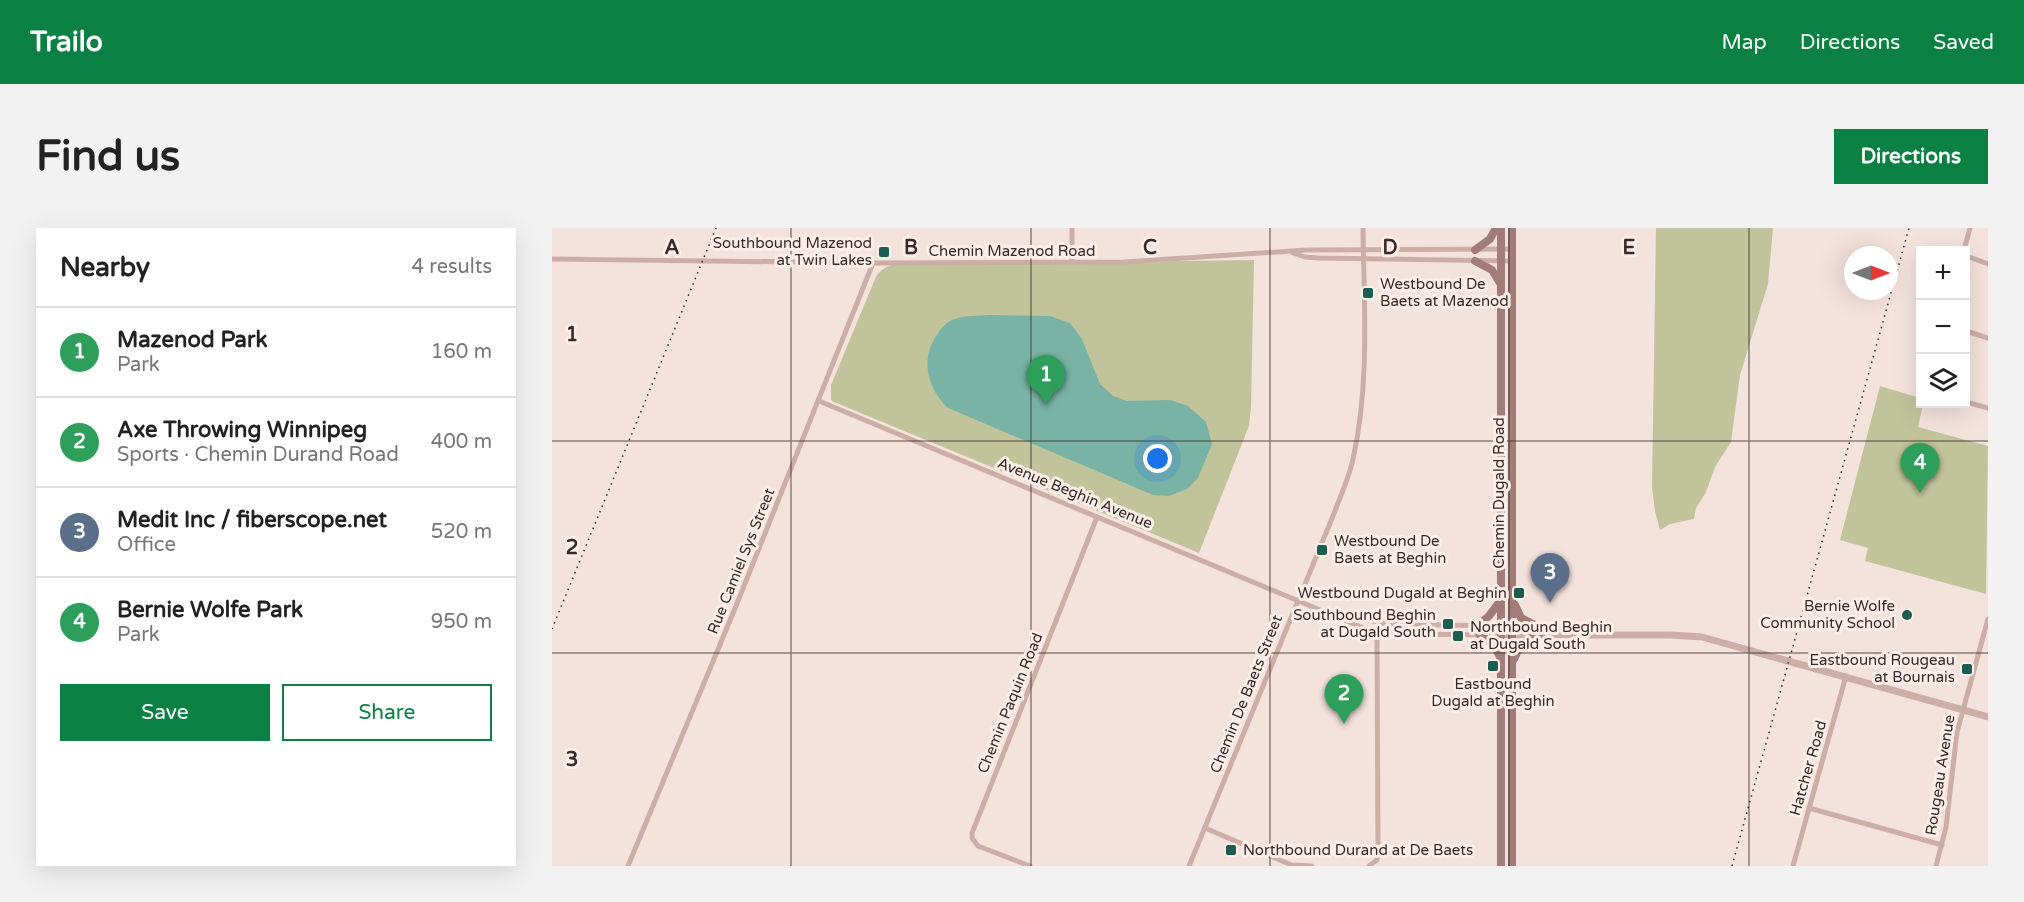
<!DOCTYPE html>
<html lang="en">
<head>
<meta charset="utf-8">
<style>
	:root { --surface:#fff; --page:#f2f2f2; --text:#222; --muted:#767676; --line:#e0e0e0; --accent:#0b8043 }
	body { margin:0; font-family:"Varela Round",sans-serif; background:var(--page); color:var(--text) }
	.controls { position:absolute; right:18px; top:18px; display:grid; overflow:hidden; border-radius:0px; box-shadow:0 6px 24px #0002 }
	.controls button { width:54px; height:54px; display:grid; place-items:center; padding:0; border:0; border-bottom:2px solid var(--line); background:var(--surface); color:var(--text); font:30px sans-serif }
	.compass { position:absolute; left:1292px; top:18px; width:54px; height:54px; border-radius:50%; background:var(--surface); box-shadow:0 6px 24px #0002; rotate:90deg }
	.you { position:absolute; left:606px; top:231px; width:21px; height:21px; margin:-15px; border:4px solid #fff; border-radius:50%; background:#1a73e8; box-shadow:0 0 0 9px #1a73e833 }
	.badge { display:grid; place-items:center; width:39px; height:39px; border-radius:50%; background:var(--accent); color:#fff; font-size:20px; font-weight:700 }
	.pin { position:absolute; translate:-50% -50px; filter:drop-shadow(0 2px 3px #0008) }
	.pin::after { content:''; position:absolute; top:32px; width:21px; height:18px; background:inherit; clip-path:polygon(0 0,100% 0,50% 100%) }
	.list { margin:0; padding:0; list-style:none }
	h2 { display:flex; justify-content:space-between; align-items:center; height:78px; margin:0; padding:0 24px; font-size:26px }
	h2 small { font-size:20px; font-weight:400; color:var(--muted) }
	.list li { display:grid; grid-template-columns:39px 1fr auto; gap:18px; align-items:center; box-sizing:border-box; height:90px; padding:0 24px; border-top:2px solid var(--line) }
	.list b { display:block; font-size:22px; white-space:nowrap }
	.list p { margin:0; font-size:20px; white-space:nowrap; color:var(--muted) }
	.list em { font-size:20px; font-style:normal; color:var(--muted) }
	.actions { display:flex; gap:12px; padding:18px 24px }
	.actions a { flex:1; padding:14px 0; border:2px solid var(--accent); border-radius:0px; text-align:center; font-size:21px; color:var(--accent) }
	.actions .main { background:var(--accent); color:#fff }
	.icon { flex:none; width:33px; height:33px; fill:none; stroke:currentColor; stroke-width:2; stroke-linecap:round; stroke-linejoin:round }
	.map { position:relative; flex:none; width:1436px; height:638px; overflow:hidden; border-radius:0px }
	header { display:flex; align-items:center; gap:36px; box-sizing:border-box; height:84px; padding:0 30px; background:var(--accent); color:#fff }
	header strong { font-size:28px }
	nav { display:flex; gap:33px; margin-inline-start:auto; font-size:21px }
	.intro { display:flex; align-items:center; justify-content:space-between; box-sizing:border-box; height:144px; padding:0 36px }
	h1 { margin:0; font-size:42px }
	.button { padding:15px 27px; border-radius:0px; background:var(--accent); color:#fff; font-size:21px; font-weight:700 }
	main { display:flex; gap:36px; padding:0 36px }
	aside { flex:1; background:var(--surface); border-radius:0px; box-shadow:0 6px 24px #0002 }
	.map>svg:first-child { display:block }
</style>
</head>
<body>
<header>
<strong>Trailo</strong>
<nav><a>Map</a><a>Directions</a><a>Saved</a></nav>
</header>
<div class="intro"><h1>Find us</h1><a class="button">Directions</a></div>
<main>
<aside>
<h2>Nearby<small>4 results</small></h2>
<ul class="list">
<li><span class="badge" style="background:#2e9e5b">1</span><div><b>Mazenod Park</b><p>Park</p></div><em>160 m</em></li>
<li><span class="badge" style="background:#2e9e5b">2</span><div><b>Axe Throwing Winnipeg</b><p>Sports · Chemin Durand Road</p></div><em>400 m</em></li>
<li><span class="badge" style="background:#5c6f8a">3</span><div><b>Medit Inc / fiberscope.net</b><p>Office</p></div><em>520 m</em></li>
<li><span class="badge" style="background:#2e9e5b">4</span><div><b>Bernie Wolfe Park</b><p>Park</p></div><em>950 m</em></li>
</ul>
<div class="actions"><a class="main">Save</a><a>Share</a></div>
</aside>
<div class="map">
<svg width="1436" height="638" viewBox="0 0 1436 638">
	<rect width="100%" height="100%" fill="#f4e2dc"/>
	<g fill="#c1c49b">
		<path d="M1104,0H1221L1216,56L1188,147L1179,214L1163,239L1154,264L1144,280L1142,291L1118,296L1108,302L1103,283L1100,259Z"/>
		<path d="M702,32L699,179L697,198L647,325L282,174L279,172V157L323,51C327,43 331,40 340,37Z"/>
		<path d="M1328,158L1368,170V176H1371L1366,199L1436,218L1434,366L1313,333L1316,320L1288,312Z"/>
	</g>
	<path fill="#79b3a6" d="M438,87L498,88L518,95L530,111L548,156L561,168L575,173L618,172L636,178L654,194L660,216L646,250L635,261L617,268L601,267L396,180C376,161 368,133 384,108C388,102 393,95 400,92C412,87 425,88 438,87Z"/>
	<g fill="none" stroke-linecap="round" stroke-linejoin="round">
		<g stroke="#cdaea7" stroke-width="5">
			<path d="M1412,22L1418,0"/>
			<path d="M741,25L753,29L767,30L960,33"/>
			<path d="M1414,28L1436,36"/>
			<path d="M0,31L321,35L572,34L755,22L960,21"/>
			<path d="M520,35V0"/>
			<path d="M1414,103L1436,110"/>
			<path d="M267,173L816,402L843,406L949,407"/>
			<path d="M1414,174L1436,180"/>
			<path d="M776,383L835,396L949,398"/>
			<path d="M1257,580L1390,617"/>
			<path d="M653,600L730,633L740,637L760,638"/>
			<path d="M76,638L184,378L321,35"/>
			<path d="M478,638L426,618L420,610V605L545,289"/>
			<path d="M637,638L781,288C788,269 797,250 801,231C818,155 812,77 811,0"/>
			<path d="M817,638L825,632L826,624L825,412L827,395"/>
			<path d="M1241,638L1294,448"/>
			<path d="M1384,638L1394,599L1405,504L1436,391"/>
		</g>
		<g stroke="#cdaea7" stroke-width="7">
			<path d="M949,398L1032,400L1055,404"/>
			<path d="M949,407H1118L1150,409L1436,489"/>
		</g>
		<g stroke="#a17c78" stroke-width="8">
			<path d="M949,0V638"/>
			<path d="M960,0V638"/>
			<path d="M923,22L938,11L944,0"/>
			<path d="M923,33L940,42L948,55"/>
			<path d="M963,377L969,390L987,399"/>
			<path d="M925,398L937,388L949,372"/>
			<path d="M928,407L942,417L948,429"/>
			<path d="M962,431L969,416L987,406"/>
		</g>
		<g stroke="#392928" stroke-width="1.5" stroke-dasharray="1.5 4.5" stroke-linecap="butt">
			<path d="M0,401L164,0"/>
			<path d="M1180,638L1357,0"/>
		</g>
	</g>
	<path fill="none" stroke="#392928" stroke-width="1.5" stroke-opacity="0.55" d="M239,0V638M479,0V638M718,0V638M957,0V638M1197,0V638M0,213H1436M0,425H1436"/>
	<g fill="#1b5d50" stroke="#fbeee9" stroke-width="2">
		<rect x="326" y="18" width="12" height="12" rx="3"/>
		<rect x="810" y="59" width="12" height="12" rx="3"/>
		<rect x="764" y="316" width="12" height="12" rx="3"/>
		<rect x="961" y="359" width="12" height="12" rx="3"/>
		<circle cx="1355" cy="387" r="6"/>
		<rect x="890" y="390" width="12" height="12" rx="3"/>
		<rect x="900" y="402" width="12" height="12" rx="3"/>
		<rect x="935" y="432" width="12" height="12" rx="3"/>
		<rect x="1409" y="435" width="12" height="12" rx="3"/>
		<rect x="673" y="616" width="12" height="12" rx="3"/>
	</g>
	<g text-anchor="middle" stroke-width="6" stroke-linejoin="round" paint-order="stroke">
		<g font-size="15" fill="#392928" stroke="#fbeee9" text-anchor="end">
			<text x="320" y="20">Southbound Mazenod<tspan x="320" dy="17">at Twin Lakes</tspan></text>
			<text x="828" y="61" text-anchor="start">Westbound De<tspan x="828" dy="17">Baets at Mazenod</tspan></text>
			<text x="782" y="318" text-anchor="start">Westbound De<tspan x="782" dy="17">Baets at Beghin</tspan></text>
			<text x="955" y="370">Westbound Dugald at Beghin</text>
			<text x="1343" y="383">Bernie Wolfe<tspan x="1343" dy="17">Community School</tspan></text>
			<text x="884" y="392">Southbound Beghin<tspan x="884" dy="17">at Dugald South</tspan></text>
			<text x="918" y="404" text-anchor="start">Northbound Beghin<tspan x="918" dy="17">at Dugald South</tspan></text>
			<text x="1403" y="437">Eastbound Rougeau<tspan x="1403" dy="17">at Bournais</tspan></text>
			<text x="941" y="461" text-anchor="middle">Eastbound<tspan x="941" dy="17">Dugald at Beghin</tspan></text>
			<text x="691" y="627" text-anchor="start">Northbound Durand at De Baets</text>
		</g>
		<g font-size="15" fill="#392928" stroke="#fbeee9">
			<text x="460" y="28">Chemin Mazenod Road</text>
			<text transform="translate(523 265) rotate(22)" y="5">Avenue Beghin Avenue</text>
			<text transform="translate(947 265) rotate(-90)" y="5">Chemin Dugald Road</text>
			<text transform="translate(189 333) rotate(-68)" y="5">Rue Camiel Sys Street</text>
			<text transform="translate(694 466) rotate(-68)" y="5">Chemin De Baets Street</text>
			<text transform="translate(458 475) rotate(-68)" y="5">Chemin Paquin Road</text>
			<text transform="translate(1256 540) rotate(-74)" y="5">Hatcher Road</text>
			<text transform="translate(1388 547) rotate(-81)" y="5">Rougeau Avenue</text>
		</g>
	</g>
	<g font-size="20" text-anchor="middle" font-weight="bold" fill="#392928" stroke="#fbeee9" stroke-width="6" stroke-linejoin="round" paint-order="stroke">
		<text x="120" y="26">A</text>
		<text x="359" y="26">B</text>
		<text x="598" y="26">C</text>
		<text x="838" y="26">D</text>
		<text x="1077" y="26">E</text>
		<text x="20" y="113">1</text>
		<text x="20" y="326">2</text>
		<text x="20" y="538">3</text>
	</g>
</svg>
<div class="controls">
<button>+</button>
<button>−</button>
<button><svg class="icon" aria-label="layers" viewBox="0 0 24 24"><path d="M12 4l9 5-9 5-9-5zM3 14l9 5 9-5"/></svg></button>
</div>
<svg class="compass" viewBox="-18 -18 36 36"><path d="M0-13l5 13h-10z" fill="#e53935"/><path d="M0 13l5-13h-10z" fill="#767676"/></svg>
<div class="you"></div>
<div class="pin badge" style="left:494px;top:177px;background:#2e9e5b">1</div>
<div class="pin badge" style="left:792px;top:496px;background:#2e9e5b">2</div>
<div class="pin badge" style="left:998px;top:375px;background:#5c6f8a">3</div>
<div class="pin badge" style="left:1368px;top:265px;background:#2e9e5b">4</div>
</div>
</main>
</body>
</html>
